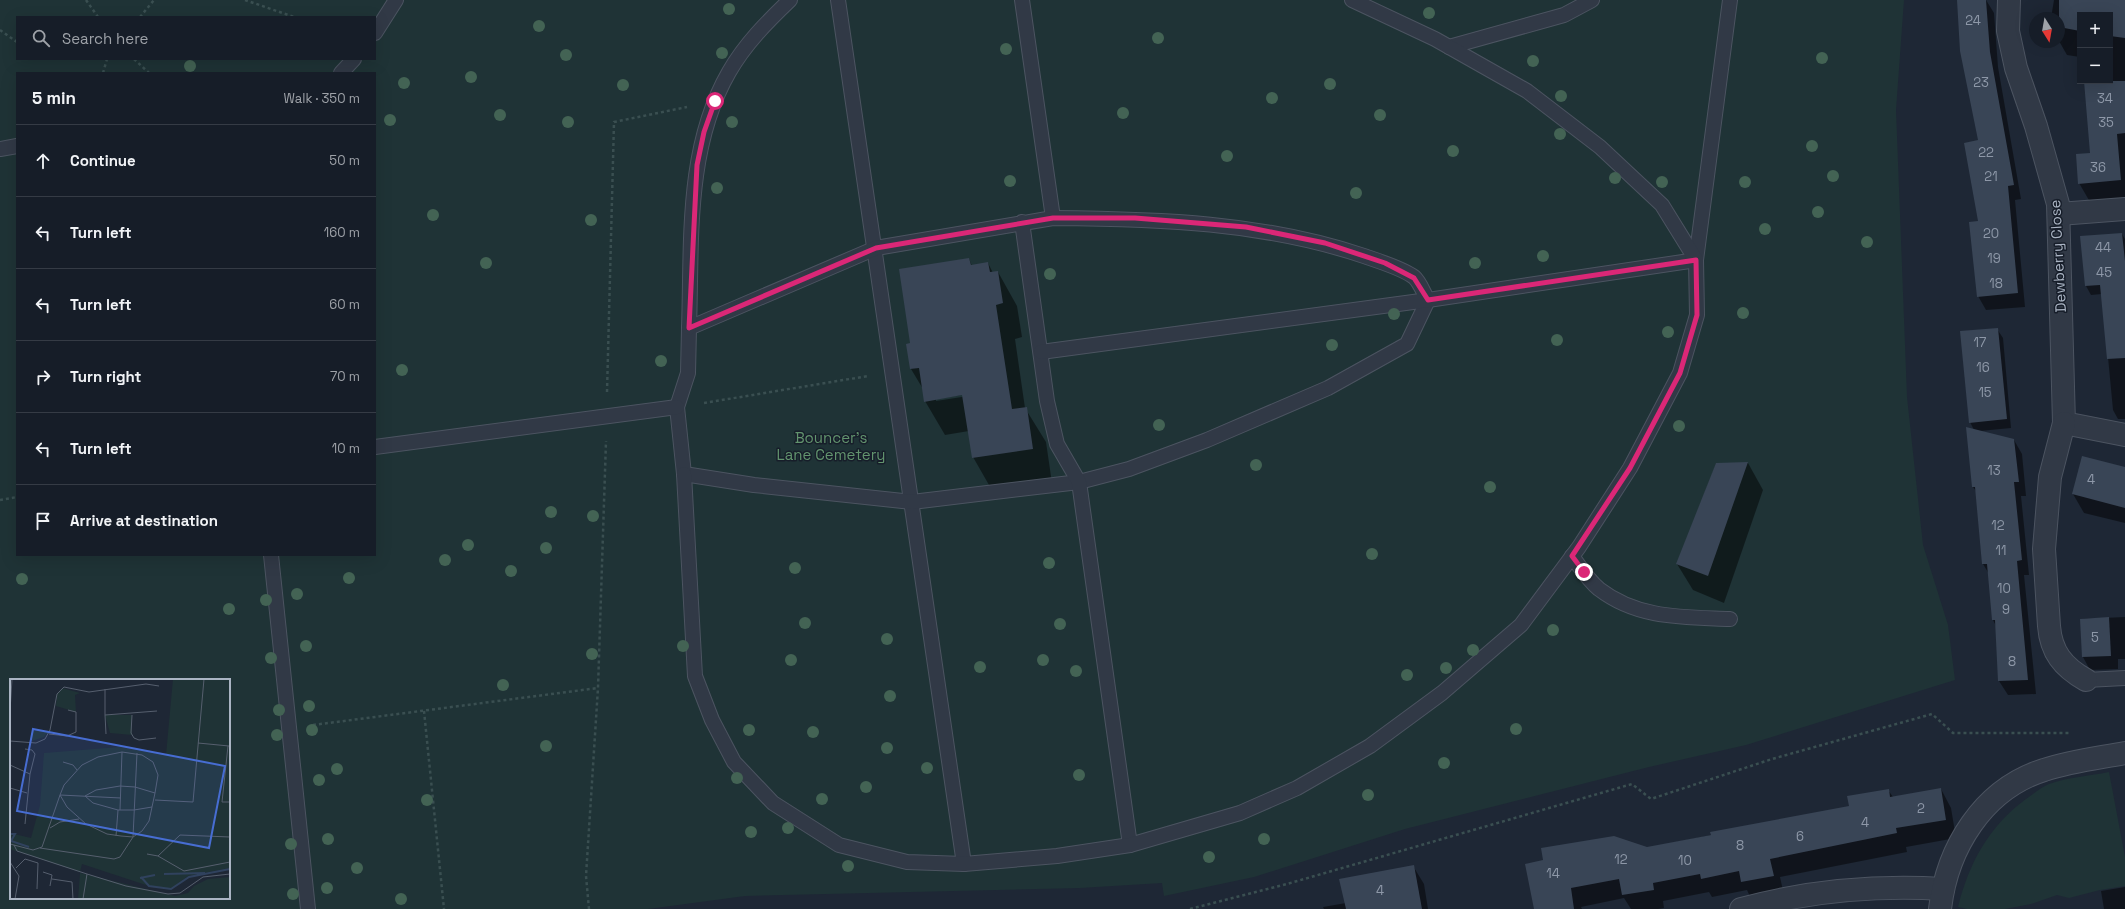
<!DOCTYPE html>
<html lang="en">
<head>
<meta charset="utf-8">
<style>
	:root { --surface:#161d28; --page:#1f2630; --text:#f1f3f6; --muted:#9ea2a8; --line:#353b45 }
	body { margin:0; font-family:"Space Grotesk",sans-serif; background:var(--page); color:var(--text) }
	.controls { position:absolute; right:12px; top:12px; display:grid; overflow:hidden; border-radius:0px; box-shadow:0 4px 16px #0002 }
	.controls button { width:36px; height:36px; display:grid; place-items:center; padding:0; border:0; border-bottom:1px solid var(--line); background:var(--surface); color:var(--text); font:20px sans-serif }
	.compass { position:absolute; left:2029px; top:12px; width:36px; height:36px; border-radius:50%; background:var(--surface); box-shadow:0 4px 16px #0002; rotate:169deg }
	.stop { position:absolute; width:12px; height:12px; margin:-9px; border:3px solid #db2777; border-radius:50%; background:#fff }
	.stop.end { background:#db2777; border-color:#fff; box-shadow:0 1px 4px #0008 }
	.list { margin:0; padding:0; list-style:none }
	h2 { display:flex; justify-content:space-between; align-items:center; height:52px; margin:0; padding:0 16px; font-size:17px }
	h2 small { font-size:13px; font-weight:400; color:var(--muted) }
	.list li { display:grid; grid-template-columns:26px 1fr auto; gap:12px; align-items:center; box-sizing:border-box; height:72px; padding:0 16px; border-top:1px solid var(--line) }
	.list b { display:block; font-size:15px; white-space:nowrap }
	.list em { font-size:13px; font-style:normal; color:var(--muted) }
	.icon { flex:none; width:22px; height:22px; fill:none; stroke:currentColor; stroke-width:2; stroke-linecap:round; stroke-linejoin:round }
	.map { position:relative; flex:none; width:2125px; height:909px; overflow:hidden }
	.search { position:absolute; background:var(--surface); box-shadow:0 4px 16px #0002; left:16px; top:16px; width:360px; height:44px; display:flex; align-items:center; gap:10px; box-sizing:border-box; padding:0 14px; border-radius:0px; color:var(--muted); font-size:15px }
	.panel { position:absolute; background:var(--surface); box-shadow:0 4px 16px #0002; left:16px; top:72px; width:360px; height:484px; border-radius:0px }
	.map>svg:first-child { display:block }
</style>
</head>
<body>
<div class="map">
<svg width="2125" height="909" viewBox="0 0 2125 909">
	<rect width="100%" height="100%" fill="#1e2735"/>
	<g fill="#1f3336" fill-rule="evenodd">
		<path d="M0,0H1904L1896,110L1907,397L1923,545L1948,625L1955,680L1746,745L1649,767L1405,829L1254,877L1164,896L1162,883L1080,888L745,896L648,909H0ZM17,17H375V59H17ZM17,73H375V555H17ZM11,680H229V898H11Z"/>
		<path d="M2109,772L2125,857V886L2100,890L2069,898L2057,895L2031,904L2005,909H1967L1958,907C1969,863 1989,826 2026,799C2033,794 2042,787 2049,784C2068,777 2090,776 2109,772Z"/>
	</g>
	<g fill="#0007" fill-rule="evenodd">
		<path d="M1958,0H1986L1994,13L1998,67L2021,199L2015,200L2025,307L1986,310L1978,296L1979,141Z"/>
		<path d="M2054,0H2125V211L2097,214L2079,183L2091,154L2085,81H2110V15H2080V57L2067,55L2059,41V18H2051Z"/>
		<path d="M2122,234L2125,239V419H2118L2113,410L2102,294L2091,295L2086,286Z"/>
		<path d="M969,259L972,266L988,263L993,273L998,272L1017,306L1022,337L1015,339L1025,408L1046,442L1052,483L993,492L973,457L969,431L945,435L925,401L923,389L911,369V344ZM967,394L968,396L936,401V399Z"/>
		<path d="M1997,329L2003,338L2011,428L1980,431L2014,440L2022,454L2026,496H2021L2029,575H2024L2036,694L2008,695L1999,681L1996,626L1993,620L1989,574L1983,564L1976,491L1973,487L1974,430L1970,422Z"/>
		<path d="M1748,463L1763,490L1724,603L1693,590L1677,564L1716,464Z"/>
		<path d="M2125,471V523L2084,513L2073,494Z"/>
		<path d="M2125,617V659H2118V669L2090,670L2083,657L2081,619Z"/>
		<path d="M1941,789L1951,808L1956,838L1906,847L1907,852L1780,877L1784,895L1752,901L1747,890L1712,897L1709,892L1663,901L1664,908L1658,909H1631L1624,898L1581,907L1582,909H1535L1527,864L1647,848L1850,807L1888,790L1893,797Z"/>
		<path d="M1413,866L1424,884L1428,909H1324L1323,907L1346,903Z"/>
		<path d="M2125,887V909H2104L2101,891Z"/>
	</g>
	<g fill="#394556">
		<path d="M1957,0H1986L1990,52L2014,185L2008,186L2018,293L1977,297L1969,222L1978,221L1964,143L1978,140L1960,51Z"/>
		<path d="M2059,0H2125V38L2110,36V15H2080V31L2059,27Z"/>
		<path d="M2084,81H2125V133L2117,134L2121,180L2078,184L2076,154L2090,153Z"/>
		<path d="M2122,233L2125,261V358L2107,359L2100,285L2085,286L2080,236Z"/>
		<path d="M969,258L971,265L988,262L990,272L998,271L1003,303L996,305L1012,409L1027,407L1033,449L972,458L962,395L924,402L919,368L910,369L906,344L910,343L899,269Z"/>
		<path d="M1998,328L2007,419L1969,423L1960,331Z"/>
		<path d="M1966,427L2014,439L2019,482H2014L2022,560L2017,561L2028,680L1998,681L1995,620H1992L1987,564H1982L1975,487H1972Z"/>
		<path d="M2082,456L2125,467V508L2072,494Z"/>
		<path d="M1748,462L1708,576L1676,564L1716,463Z"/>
		<path d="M2109,617L2111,656L2082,657L2080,619Z"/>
		<path d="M1941,788L1946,820L1896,828L1897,833L1770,859L1774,876L1741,882L1739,871L1701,879L1700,874L1653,883L1654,890L1622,895L1619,879L1571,888L1574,909H1534L1525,864L1543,860L1541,848L1614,836L1647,847L1711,835L1710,832L1849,806L1847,796L1889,789L1890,797Z"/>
		<path d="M1414,865L1422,909H1346L1339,879Z"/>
	</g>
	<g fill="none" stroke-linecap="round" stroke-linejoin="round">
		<g stroke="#4c5461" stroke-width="16">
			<g id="service">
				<path d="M838,0L964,864"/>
				<path d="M1022,0L1053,218"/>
				<path d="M375,33L396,0"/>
				<path d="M1449,47L1564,15L1592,0"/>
				<path d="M341,73L354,59"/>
				<path d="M0,149L17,146"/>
				<path d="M1053,218C1158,219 1263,222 1364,256C1378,261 1402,268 1414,277C1420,282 1424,294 1428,300L1407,344L1328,388L1207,440L1129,469L1079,482L912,502L754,485L684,474L677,407L688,373L689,328L876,248Z"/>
				<path d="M1022,222L1047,401L1057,444L1079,482L1130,845"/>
				<path d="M689,328C692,243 685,148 729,72C745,44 767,22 790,0"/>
				<path d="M1041,352L1428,300L1696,260L1730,0"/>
				<path d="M375,447L677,407"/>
				<path d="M684,474L695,676L712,720L734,762L773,803L839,845L907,862L964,864L1057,856L1130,845L1240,813L1297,788L1370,746L1442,693L1521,625L1579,547L1630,468L1680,373L1697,315L1696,260L1662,205L1600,147L1527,91L1435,39L1352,0"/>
				<path d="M271,555L308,909"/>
				<path d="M1572,556C1580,567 1588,580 1599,589C1638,619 1683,617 1730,619"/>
				<path d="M2086,680L2125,678"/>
			</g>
		</g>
		<g stroke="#4c5461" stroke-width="24">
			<g id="minor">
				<path d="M2009,0L2008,31L2016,68L2036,126L2058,204L2064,423L2125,435"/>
				<path d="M2059,214L2125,209"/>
				<path d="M2064,423L2050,477L2044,549L2049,626C2051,652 2063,667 2086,680"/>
				<path d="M1741,909C1808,891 1874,885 1943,889"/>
				<path d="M1940,909C1947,848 1983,789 2044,770C2070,761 2098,758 2125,753"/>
			</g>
		</g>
		<g stroke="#3a4f51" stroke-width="2.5" stroke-dasharray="3 3" stroke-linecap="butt">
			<path d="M86,0L98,17"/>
			<path d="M245,0L294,17"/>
			<path d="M140,17L154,0"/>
			<path d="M0,30L17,42"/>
			<path d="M134,59L149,73"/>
			<path d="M103,73L107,59"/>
			<path d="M607,392L614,122L687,107"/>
			<path d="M704,403L868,376"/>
			<path d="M0,500L17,497"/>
			<path d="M424,711L444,909"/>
			<path d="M313,725L598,688"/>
			<path d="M589,909L586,876L598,688L606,441"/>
			<path d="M1190,909L1287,884L1632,784L1651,799L1772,759L1932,714L1953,733H2071"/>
		</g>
		<use href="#service" stroke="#313946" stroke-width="14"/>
		<use href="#minor" stroke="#313946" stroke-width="22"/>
	</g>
	<g fill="#436354">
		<circle cx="729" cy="9" r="6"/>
		<circle cx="1429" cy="13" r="6"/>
		<circle cx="539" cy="26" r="6"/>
		<circle cx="1158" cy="38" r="6"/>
		<circle cx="1006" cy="49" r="6"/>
		<circle cx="722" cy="53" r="6"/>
		<circle cx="566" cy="55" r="6"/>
		<circle cx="1822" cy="58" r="6"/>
		<circle cx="1533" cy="61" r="6"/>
		<circle cx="190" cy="66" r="6"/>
		<circle cx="471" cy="77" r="6"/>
		<circle cx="404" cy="83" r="6"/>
		<circle cx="1330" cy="84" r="6"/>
		<circle cx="623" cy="85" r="6"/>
		<circle cx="1561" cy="96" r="6"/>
		<circle cx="1272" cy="98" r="6"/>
		<circle cx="1123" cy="113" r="6"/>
		<circle cx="500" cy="115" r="6"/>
		<circle cx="1380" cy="115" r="6"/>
		<circle cx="390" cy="120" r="6"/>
		<circle cx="568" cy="122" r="6"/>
		<circle cx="732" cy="122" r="6"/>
		<circle cx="1560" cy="134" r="6"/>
		<circle cx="1812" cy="146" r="6"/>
		<circle cx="1453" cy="151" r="6"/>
		<circle cx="1227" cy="156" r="6"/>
		<circle cx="1833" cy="176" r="6"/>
		<circle cx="1615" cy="178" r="6"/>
		<circle cx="1010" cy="181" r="6"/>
		<circle cx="1662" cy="182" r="6"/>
		<circle cx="1745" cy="182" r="6"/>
		<circle cx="717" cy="188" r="6"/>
		<circle cx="1356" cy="193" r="6"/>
		<circle cx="1818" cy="212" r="6"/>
		<circle cx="433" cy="215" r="6"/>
		<circle cx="591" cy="220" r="6"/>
		<circle cx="1765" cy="229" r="6"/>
		<circle cx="1867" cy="242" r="6"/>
		<circle cx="1543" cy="256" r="6"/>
		<circle cx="486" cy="263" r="6"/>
		<circle cx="1475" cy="263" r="6"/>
		<circle cx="1050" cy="274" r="6"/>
		<circle cx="1743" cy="313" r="6"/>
		<circle cx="1394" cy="314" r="6"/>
		<circle cx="1668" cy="332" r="6"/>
		<circle cx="1557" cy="340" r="6"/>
		<circle cx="1332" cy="345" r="6"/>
		<circle cx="661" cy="361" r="6"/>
		<circle cx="402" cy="370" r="6"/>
		<circle cx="1159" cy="425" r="6"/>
		<circle cx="1679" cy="426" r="6"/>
		<circle cx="1256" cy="465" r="6"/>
		<circle cx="1490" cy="487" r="6"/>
		<circle cx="551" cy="512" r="6"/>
		<circle cx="593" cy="516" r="6"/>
		<circle cx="468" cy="545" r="6"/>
		<circle cx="546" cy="548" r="6"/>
		<circle cx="1372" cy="554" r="6"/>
		<circle cx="445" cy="560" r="6"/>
		<circle cx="1049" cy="563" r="6"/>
		<circle cx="795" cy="568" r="6"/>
		<circle cx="511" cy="571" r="6"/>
		<circle cx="349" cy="578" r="6"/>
		<circle cx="22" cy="579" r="6"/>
		<circle cx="297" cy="594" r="6"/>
		<circle cx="266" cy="600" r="6"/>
		<circle cx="229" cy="609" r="6"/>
		<circle cx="805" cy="623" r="6"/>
		<circle cx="1060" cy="624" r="6"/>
		<circle cx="1553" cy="630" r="6"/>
		<circle cx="887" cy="639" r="6"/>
		<circle cx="306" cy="646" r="6"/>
		<circle cx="683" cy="646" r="6"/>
		<circle cx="1473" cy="650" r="6"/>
		<circle cx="592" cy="654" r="6"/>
		<circle cx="271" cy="658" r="6"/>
		<circle cx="791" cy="660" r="6"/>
		<circle cx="1043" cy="660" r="6"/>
		<circle cx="980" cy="667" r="6"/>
		<circle cx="1446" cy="668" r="6"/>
		<circle cx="1076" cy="671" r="6"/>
		<circle cx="1407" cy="675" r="6"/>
		<circle cx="503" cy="685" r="6"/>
		<circle cx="890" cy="696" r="6"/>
		<circle cx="309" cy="706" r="6"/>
		<circle cx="279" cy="710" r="6"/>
		<circle cx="1516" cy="729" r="6"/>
		<circle cx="312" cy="730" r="6"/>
		<circle cx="749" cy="730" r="6"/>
		<circle cx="813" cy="732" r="6"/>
		<circle cx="277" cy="735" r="6"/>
		<circle cx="546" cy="746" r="6"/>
		<circle cx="887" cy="748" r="6"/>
		<circle cx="1444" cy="763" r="6"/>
		<circle cx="927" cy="768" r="6"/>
		<circle cx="337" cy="769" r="6"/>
		<circle cx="1079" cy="775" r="6"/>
		<circle cx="737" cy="778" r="6"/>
		<circle cx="319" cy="780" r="6"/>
		<circle cx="866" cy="787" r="6"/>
		<circle cx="1368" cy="795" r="6"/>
		<circle cx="822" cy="799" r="6"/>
		<circle cx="427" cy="800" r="6"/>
		<circle cx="788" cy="828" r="6"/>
		<circle cx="751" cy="832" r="6"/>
		<circle cx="328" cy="839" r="6"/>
		<circle cx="1264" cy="839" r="6"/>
		<circle cx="291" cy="844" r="6"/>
		<circle cx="1209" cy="857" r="6"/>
		<circle cx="848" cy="866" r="6"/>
		<circle cx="357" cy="868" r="6"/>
		<circle cx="327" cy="888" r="6"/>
		<circle cx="293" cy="894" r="6"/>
		<circle cx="401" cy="899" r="6"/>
	</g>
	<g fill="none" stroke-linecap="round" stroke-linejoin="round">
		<path stroke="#db2777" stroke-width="5" d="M715,101L704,132L697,165L689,328L876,248L1053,218H1135L1246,227L1325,243L1385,263L1414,278L1428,300L1696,260L1697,315L1680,373L1630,468L1572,556L1584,572"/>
	</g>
	<g text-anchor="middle" stroke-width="3" stroke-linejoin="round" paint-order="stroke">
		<g font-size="13" fill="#8e98a8">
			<text x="1973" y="25">24</text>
			<text x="1981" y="87">23</text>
			<text x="2105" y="103">34</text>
			<text x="2106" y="127">35</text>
			<text x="1986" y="157">22</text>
			<text x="2098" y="172">36</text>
			<text x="1991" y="181">21</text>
			<text x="1991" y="238">20</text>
			<text x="2103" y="252">44</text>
			<text x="1994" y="263">19</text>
			<text x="2104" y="277">45</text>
			<text x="1996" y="288">18</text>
			<text x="1980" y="347">17</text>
			<text x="1983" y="372">16</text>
			<text x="1985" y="397">15</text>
			<text x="1994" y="475">13</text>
			<text x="2091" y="484">4</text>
			<text x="1998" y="530">12</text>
			<text x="2001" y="555">11</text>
			<text x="2004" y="593">10</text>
			<text x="2006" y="614">9</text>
			<text x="2095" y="642">5</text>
			<text x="2012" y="666">8</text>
			<text x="1921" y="813">2</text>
			<text x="1865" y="827">4</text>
			<text x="1800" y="841">6</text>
			<text x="1740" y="850">8</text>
			<text x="1621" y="864">12</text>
			<text x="1685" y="865">10</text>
			<text x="1553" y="878">14</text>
			<text x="1380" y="895">4</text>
		</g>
		<g font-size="15" fill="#aab4c3" stroke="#171e2a">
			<text transform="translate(2058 256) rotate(-93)" y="5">Dewberry Close</text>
		</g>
		<g font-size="15" fill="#62946e" stroke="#171e2a">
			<text x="831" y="443">Bouncer's<tspan x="831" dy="17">Lane Cemetery</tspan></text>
		</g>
	</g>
	<g transform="translate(10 679)">
		<rect width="220" height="220" fill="#1e2735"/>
		<path d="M163,0H220V189L178,197L161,210L139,207L72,185L70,193L0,170V154L21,159L30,126L34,74L109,68L156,76ZM52,9L70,14L65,16L66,33L46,27L47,15ZM95,36H122V56L100,54ZM22,52H34L38,53L34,58L22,62ZM70,194L165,217L178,214L184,207L198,200L220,198V220H68Z" fill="#1f3336"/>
		<path fill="none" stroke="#30425e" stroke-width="2" d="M0,155H5L1,162L19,168M154,195L195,194M131,198L139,207L161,210L179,198L220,190M130,199L145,196"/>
		<path fill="none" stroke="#565f6e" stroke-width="1" d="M95,10V36L147,32M0,32L2,0M95,36L96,55M122,36L121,54L124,59L129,61L146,59M39,55L57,57L66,53V33L58,31M0,62L26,64L35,60L40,51L47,15L54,8L79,13L136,5L149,7M188,64L219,67M218,67L212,123H220M15,70L22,71L25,75L20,95M53,83L63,86L67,91M0,86L20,95L15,145M110,107L125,108L145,114L142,128L124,131H108L83,124L75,117L86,111ZM0,109L17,114M145,121L183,123L194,0M142,128L139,142L132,152L123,158L111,157L97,155L76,145L57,128L50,116L54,106L72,86L88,78L112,73L132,76L143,83L148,96L145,114M110,131L112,73M40,149L50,143L69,140M106,157L108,131M0,165L23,171L32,168L50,116L111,119M4,166L7,172L77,195L116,207L158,215L170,214L193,198L220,195M30,169L104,180L110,178L123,158L127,74M137,175L148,177L174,192L220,183M148,177L170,156L220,158M0,183L9,197L5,220M6,189L15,180L28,184L27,210M33,193L42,196L40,207M42,200L62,203L63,220M73,220L77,195"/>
		<path fill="#476dd2" fill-opacity="0.15" stroke="#476dd2" stroke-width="2" d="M23,50L215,87L199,169L7,132Z"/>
		<rect width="220" height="220" fill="none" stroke="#aab4c3" stroke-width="2"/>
	</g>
</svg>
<div class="controls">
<button>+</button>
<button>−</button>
</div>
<svg class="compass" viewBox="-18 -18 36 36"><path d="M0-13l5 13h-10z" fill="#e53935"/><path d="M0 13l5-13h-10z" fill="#9ea2a8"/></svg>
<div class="stop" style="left:715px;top:101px"></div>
<div class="stop end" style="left:1584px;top:572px"></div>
<div class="search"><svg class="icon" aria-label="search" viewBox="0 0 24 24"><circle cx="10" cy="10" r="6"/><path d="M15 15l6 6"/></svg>Search here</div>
<section class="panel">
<h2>5 min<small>Walk · 350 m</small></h2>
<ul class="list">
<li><svg class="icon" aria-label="ahead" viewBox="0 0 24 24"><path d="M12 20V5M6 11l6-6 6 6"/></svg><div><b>Continue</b></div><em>50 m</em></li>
<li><svg class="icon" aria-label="left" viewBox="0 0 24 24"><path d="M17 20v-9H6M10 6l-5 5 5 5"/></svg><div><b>Turn left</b></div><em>160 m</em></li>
<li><svg class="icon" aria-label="left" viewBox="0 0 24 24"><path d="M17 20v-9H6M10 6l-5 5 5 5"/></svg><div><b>Turn left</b></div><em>60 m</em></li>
<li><svg class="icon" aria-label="right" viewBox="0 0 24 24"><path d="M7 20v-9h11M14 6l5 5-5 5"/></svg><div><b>Turn right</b></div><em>70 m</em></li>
<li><svg class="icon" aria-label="left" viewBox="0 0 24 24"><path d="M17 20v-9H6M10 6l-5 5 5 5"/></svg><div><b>Turn left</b></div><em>10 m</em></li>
<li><svg class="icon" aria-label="arrive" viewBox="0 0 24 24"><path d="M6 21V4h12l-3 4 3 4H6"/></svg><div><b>Arrive at destination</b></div></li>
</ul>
</section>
</div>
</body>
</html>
